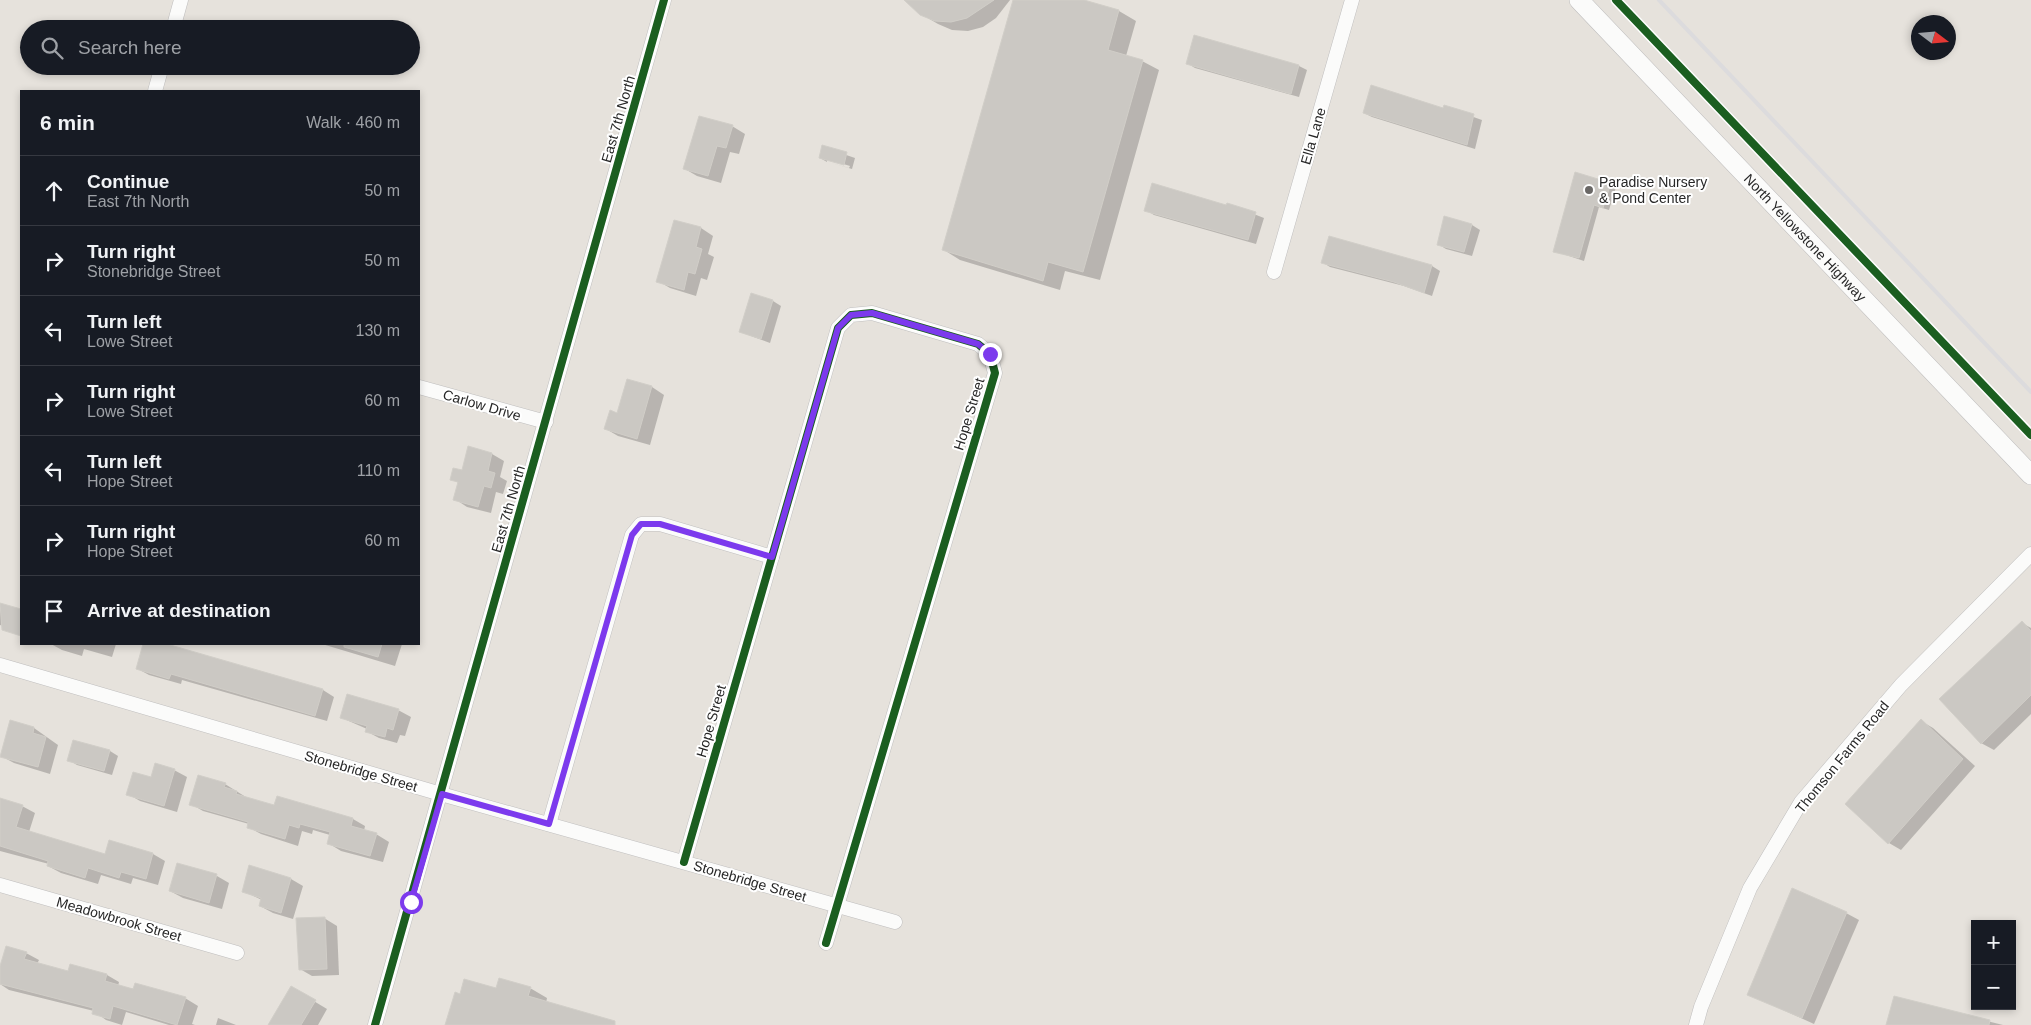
<!DOCTYPE html>
<html lang="en">
<head>
<meta charset="utf-8">
<style>
	:root { --surface:#171b24; --page:#242831; --text:#f1f3f6; --muted:#9ea1a6; --line:#363941 }
	body { margin:0; font-family:Helvetica,sans-serif; background:var(--page); color:var(--text) }
	.controls { position:absolute; right:15px; bottom:15px; display:grid; overflow:hidden; border-radius:0px; box-shadow:0 2px 8px #0003 }
	.controls button { width:45px; height:45px; display:grid; place-items:center; padding:0; border:0; border-bottom:1px solid var(--line); background:var(--surface); color:var(--text); font:25px sans-serif }
	.compass { position:absolute; left:1911px; top:15px; width:45px; height:45px; border-radius:50%; background:var(--surface); box-shadow:0 2px 8px #0003; rotate:106deg }
	.stop { position:absolute; width:15px; height:15px; margin:-11px; border:4px solid #7c3aed; border-radius:50%; background:#fff }
	.stop.end { background:#7c3aed; border-color:#fff; box-shadow:0 1px 5px #0008 }
	.list { margin:0; padding:0; list-style:none }
	h2 { display:flex; justify-content:space-between; align-items:center; height:65px; margin:0; padding:0 20px; font-size:21px }
	h2 small { font-size:16px; font-weight:400; color:var(--muted) }
	.list li { display:grid; grid-template-columns:32px 1fr auto; gap:15px; align-items:center; box-sizing:border-box; height:70px; padding:0 20px; border-top:1px solid var(--line) }
	.list b { display:block; font-size:19px; white-space:nowrap }
	.list p { margin:0; font-size:16px; white-space:nowrap; color:var(--muted) }
	.list em { font-size:16px; font-style:normal; color:var(--muted) }
	.icon { flex:none; width:28px; height:28px; fill:none; stroke:currentColor; stroke-width:2; stroke-linecap:round; stroke-linejoin:round }
	.map { position:relative; flex:none; width:2031px; height:1025px; overflow:hidden }
	.search { position:absolute; background:var(--surface); box-shadow:0 2px 8px #0003; left:20px; top:20px; width:400px; height:55px; display:flex; align-items:center; gap:12px; box-sizing:border-box; padding:0 18px; border-radius:28px; color:var(--muted); font-size:19px }
	.panel { position:absolute; background:var(--surface); box-shadow:0 2px 8px #0003; left:20px; top:90px; width:400px; height:555px; border-radius:0px }
	.map>svg:first-child { display:block }
</style>
</head>
<body>
<div class="map">
<svg width="2031" height="1025" viewBox="0 0 2031 1025">
	<rect width="100%" height="100%" fill="#e6e2dc"/>
	<g fill="#0003">
		<path d="M907,0H1010L996,18L983,27L968,31L952,30L938,24L921,14Z"/>
		<path d="M1014,0H1082L1119,11L1136,21L1126,56L1142,61L1159,70L1100,280L1065,271L1060,290L960,260L944,250Z"/>
		<path d="M1187,63L1299,66L1307,70L1299,97L1195,68Z"/>
		<path d="M1445,107L1482,120L1475,149L1372,117L1364,113L1444,110Z"/>
		<path d="M732,126L745,134L739,154L730,152L721,183L697,176L685,169Z"/>
		<path d="M823,147L855,158L852,169L828,162L849,168L850,166L827,159V162L820,158Z"/>
		<path d="M1610,184L1616,187L1609,210L1599,207L1584,261L1554,251Z"/>
		<path d="M1228,204L1264,218L1256,244L1154,215L1146,210L1227,207Z"/>
		<path d="M675,221L701,228L713,236L708,254L714,257L707,280L701,278L696,296L670,288L658,281Z"/>
		<path d="M1472,225L1480,230L1472,256L1446,249L1438,244Z"/>
		<path d="M1322,262L1432,266L1440,271L1432,296L1404,286L1330,267Z"/>
		<path d="M773,301L781,306L770,343L740,332Z"/>
		<path d="M628,381L652,387L664,395L650,445L618,436L606,429L618,414Z"/>
		<path d="M469,448L492,454L504,461L500,477L507,481L503,494L496,492L491,513L467,507L455,499L459,483L451,479L462,472Z"/>
		<path d="M0,604L21,610V631L0,625Z"/>
		<path d="M2022,623L2031,628V714L1994,750L1981,743Z"/>
		<path d="M51,644H116L112,657L84,649L82,656L62,650Z"/>
		<path d="M144,644H162L323,690L334,697L327,721L182,680L181,684L149,675L138,669Z"/>
		<path d="M322,644H402L395,666Z"/>
		<path d="M398,710L411,717L405,736L400,735L397,743L379,738L366,731L367,729L342,718Z"/>
		<path d="M11,721L34,728L58,745L50,774L14,763L1,756Z"/>
		<path d="M1921,721L1933,728L1975,766L1901,850L1889,843Z"/>
		<path d="M110,751L118,756L112,775L77,765L69,760Z"/>
		<path d="M174,770L187,777L177,812L140,801L128,794L152,779Z"/>
		<path d="M225,784L249,799L275,807L353,819L365,826L364,831L376,834L389,842L383,862L341,851L328,843L330,835L313,830L312,834L302,831L298,846L261,834L248,827L249,824L203,811L191,804Z"/>
		<path d="M0,800L22,806L35,813L29,832L105,856L110,841L153,854L165,861L158,885L133,878L131,884L101,875L98,884L61,873L48,866L49,864L0,851Z"/>
		<path d="M178,864L217,876L229,883L222,909L183,898L170,891Z"/>
		<path d="M291,879L303,886L293,919L273,913L260,906L262,900L243,891Z"/>
		<path d="M1846,913L1859,920L1814,1024L1748,994Z"/>
		<path d="M324,918L337,926L339,975L312,976L300,969Z"/>
		<path d="M26,953L39,960L37,964L69,973L71,965L107,975L119,982L118,986L185,998L198,1006L192,1024L195,1025H169L126,1012L122,1025L106,1020L94,1011L9,990L0,984V971Z"/>
		<path d="M292,988L327,1009L318,1025H270Z"/>
		<path d="M530,988L547,998L546,1003L609,1025H447L461,995Z"/>
		<path d="M1895,998L2003,1025H1887Z"/>
		<path d="M218,1018L236,1025H216Z"/>
	</g>
	<g fill="#cbc8c3" stroke="#d1cec8">
		<path d="M904,0H994L967,18L951,22L935,21L920,15Z"/>
		<path d="M1013,0H1084L1119,10L1108,50L1143,60L1083,272L1048,262L1043,281L942,250Z"/>
		<path d="M1194,35L1299,65L1291,94L1186,64Z"/>
		<path d="M1371,85L1443,108L1444,105L1474,114L1467,145L1363,113Z"/>
		<path d="M699,116L733,125L726,148L717,146L708,176L683,169Z"/>
		<path d="M822,145L847,152L844,165L819,158Z"/>
		<path d="M1575,172L1611,183L1603,208L1594,205L1579,258L1553,252Z"/>
		<path d="M1152,183L1226,205L1227,203L1256,212L1248,240L1144,211Z"/>
		<path d="M1444,216L1472,224L1464,252L1437,245Z"/>
		<path d="M674,220L701,227L696,247L702,249L695,274L688,272L684,290L656,282Z"/>
		<path d="M1329,236L1432,265L1424,293L1394,282L1321,263Z"/>
		<path d="M751,293L773,300L761,339L739,332Z"/>
		<path d="M627,379L652,386L637,439L604,429L610,410L617,413Z"/>
		<path d="M468,446L492,453L488,471L495,473L491,488L484,486L478,507L453,500L458,482L450,480L453,468L462,470Z"/>
		<path d="M0,603L21,609V636L2,630Z"/>
		<path d="M2022,621L2031,631V695L1981,744L1939,699Z"/>
		<path d="M143,644H167L323,689L315,716L171,674L169,679L136,669Z"/>
		<path d="M344,644H382L378,657L344,647Z"/>
		<path d="M347,694L399,709L393,730L387,728L385,737L365,732L367,726L340,718Z"/>
		<path d="M1921,719L1963,759L1888,844L1845,804Z"/>
		<path d="M10,720L34,727L33,733L46,737L38,767L0,757Z"/>
		<path d="M73,740L110,750L104,771L67,761Z"/>
		<path d="M155,763L175,769L164,806L126,795L133,772L151,777Z"/>
		<path d="M198,775L226,783L224,787L237,791L236,794L274,805L277,796L353,818L351,826L377,833L370,856L327,844L330,832L300,824L299,828L289,825L285,839L247,828L248,822L189,805Z"/>
		<path d="M0,798L23,805L16,827L105,854L109,840L153,853L146,879L121,872L119,878L88,868L85,878L47,866L48,861L0,846Z"/>
		<path d="M177,863L217,874L209,903L169,891Z"/>
		<path d="M249,865L291,878L281,913L259,906L261,898L242,892Z"/>
		<path d="M1792,888L1847,912L1802,1018L1747,995Z"/>
		<path d="M325,917L327,969L299,970L296,918Z"/>
		<path d="M6,946L27,952L24,959L68,971L70,964L107,974L105,981L133,989L135,983L186,997L177,1025L113,1006L110,1019L92,1014L93,1008L0,984V966Z"/>
		<path d="M499,978L531,987L528,996L615,1021V1025H445L455,992L460,994L464,979L496,988Z"/>
		<path d="M291,986L316,1000L301,1025H268Z"/>
		<path d="M1894,996L1990,1020L1989,1025H1886Z"/>
	</g>
	<g fill="none" stroke-linecap="round" stroke-linejoin="round">
		<g stroke="#bfbebe" stroke-width="15">
			<g id="minor">
				<path d="M173,29L181,0"/>
				<path d="M155,91L162,66"/>
				<path d="M1274,272L1352,0"/>
				<path d="M419,387L546,422"/>
				<path d="M0,665L441,794L895,922"/>
				<path d="M549,824L632,535L641,524H660L772,557"/>
				<path d="M684,862L838,328L851,315L872,313L978,344L990,354L995,373L826,943"/>
				<path d="M0,885L237,953"/>
				<path d="M375,1025L664,0"/>
				<path d="M1696,1025L1701,1007L1750,888L1801,802L1901,685L2031,554"/>
			</g>
		</g>
		<g stroke="#bfbebe" stroke-width="20">
			<g id="secondary">
				<path id="s1" d="M1579,0L2031,475"/>
			</g>
		</g>
		<use href="#minor" stroke="#fbfbfa" stroke-width="14"/>
		<use href="#secondary" stroke="#fbfbfa" stroke-width="19"/>
		<path stroke="#dcdbdd" stroke-width="4" d="M1659,0L2031,392"/>
		<g stroke="#fff" stroke-width="11">
			<g id="cycleway">
				<path d="M1616,0L2031,435"/>
				<path d="M684,862L838,328L851,315L872,313L978,344L990,354L995,373L826,943"/>
				<path d="M375,1025L664,0"/>
			</g>
		</g>
		<use href="#cycleway" stroke="#1b5e20" stroke-width="8"/>
	</g>
	<g fill="none" stroke-linecap="round" stroke-linejoin="round">
		<path stroke="#7c3aed" stroke-width="6" d="M411,902L442,794L549,824L632,535L641,524H660L772,557L838,328L851,315L872,313L978,344L990,354"/>
	</g>
	<circle fill="#6a6866" stroke="#fff" stroke-width="2" cx="1589" cy="190" r="5"/>
	<g text-anchor="middle" stroke-width="4" stroke-linejoin="round" paint-order="stroke">
		<g font-size="14" fill="#272727" stroke="#fff">
			<text transform="translate(618 119) rotate(-74)" y="5">East 7th North</text>
			<text transform="translate(1313 136) rotate(-74)" y="5">Ella Lane</text>
			<text dy="5" stroke="none"><textPath href="#s1" startOffset="328">North Yellowstone Highway</textPath></text>
			<text transform="translate(482 405) rotate(16)" y="5">Carlow Drive</text>
			<text transform="translate(969 414) rotate(-73)" y="5">Hope Street</text>
			<text transform="translate(508 509) rotate(-74)" y="5">East 7th North</text>
			<text transform="translate(711 721) rotate(-74)" y="5">Hope Street</text>
			<text transform="translate(1842 757) rotate(-51)" y="5">Thomson Farms Road</text>
			<text transform="translate(361 771) rotate(16)" y="5">Stonebridge Street</text>
			<text transform="translate(750 881) rotate(16)" y="5">Stonebridge Street</text>
			<text transform="translate(119 919) rotate(16)" y="5">Meadowbrook Street</text>
		</g>
		<g font-size="14" fill="#272727" stroke="#fff" text-anchor="start">
			<text x="1599" y="187">Paradise Nursery<tspan x="1599" dy="16">&amp; Pond Center</tspan></text>
		</g>
	</g>
</svg>
<div class="controls">
<button>+</button>
<button>−</button>
</div>
<svg class="compass" viewBox="-18 -18 36 36"><path d="M0-13l5 13h-10z" fill="#e53935"/><path d="M0 13l5-13h-10z" fill="#9ea1a6"/></svg>
<div class="stop" style="left:411px;top:902px"></div>
<div class="stop end" style="left:990px;top:354px"></div>
<div class="search"><svg class="icon" aria-label="search" viewBox="0 0 24 24"><circle cx="10" cy="10" r="6"/><path d="M15 15l6 6"/></svg>Search here</div>
<section class="panel">
<h2>6 min<small>Walk · 460 m</small></h2>
<ul class="list">
<li><svg class="icon" aria-label="ahead" viewBox="0 0 24 24"><path d="M12 20V5M6 11l6-6 6 6"/></svg><div><b>Continue</b><p>East 7th North</p></div><em>50 m</em></li>
<li><svg class="icon" aria-label="right" viewBox="0 0 24 24"><path d="M7 20v-9h11M14 6l5 5-5 5"/></svg><div><b>Turn right</b><p>Stonebridge Street</p></div><em>50 m</em></li>
<li><svg class="icon" aria-label="left" viewBox="0 0 24 24"><path d="M17 20v-9H6M10 6l-5 5 5 5"/></svg><div><b>Turn left</b><p>Lowe Street</p></div><em>130 m</em></li>
<li><svg class="icon" aria-label="right" viewBox="0 0 24 24"><path d="M7 20v-9h11M14 6l5 5-5 5"/></svg><div><b>Turn right</b><p>Lowe Street</p></div><em>60 m</em></li>
<li><svg class="icon" aria-label="left" viewBox="0 0 24 24"><path d="M17 20v-9H6M10 6l-5 5 5 5"/></svg><div><b>Turn left</b><p>Hope Street</p></div><em>110 m</em></li>
<li><svg class="icon" aria-label="right" viewBox="0 0 24 24"><path d="M7 20v-9h11M14 6l5 5-5 5"/></svg><div><b>Turn right</b><p>Hope Street</p></div><em>60 m</em></li>
<li><svg class="icon" aria-label="arrive" viewBox="0 0 24 24"><path d="M6 21V4h12l-3 4 3 4H6"/></svg><div><b>Arrive at destination</b></div></li>
</ul>
</section>
</div>
</body>
</html>
